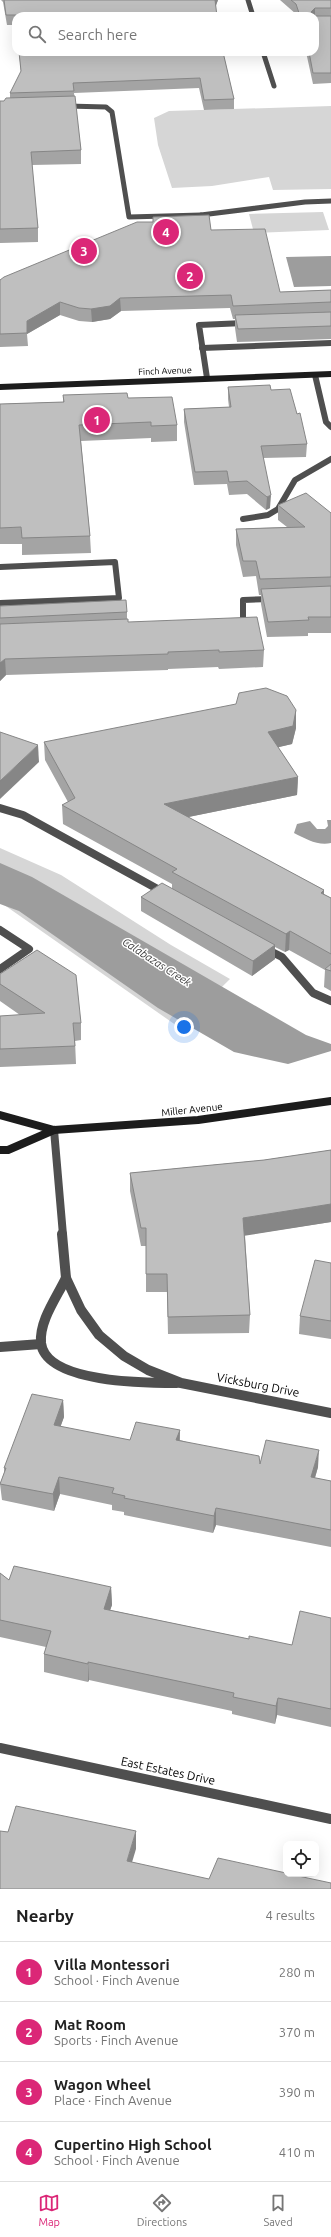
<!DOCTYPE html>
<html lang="en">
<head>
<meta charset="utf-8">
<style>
	:root { --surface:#fff; --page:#f6f6f6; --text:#222; --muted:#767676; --line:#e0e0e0; --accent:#db2777 }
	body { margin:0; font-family:Ubuntu,sans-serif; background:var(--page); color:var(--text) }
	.controls { position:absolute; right:12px; bottom:12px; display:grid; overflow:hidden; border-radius:8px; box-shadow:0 4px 16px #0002 }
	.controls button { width:36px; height:36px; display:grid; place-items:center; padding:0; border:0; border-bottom:1px solid var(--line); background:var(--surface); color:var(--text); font:20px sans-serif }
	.you { position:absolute; left:184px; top:1027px; width:14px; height:14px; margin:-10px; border:3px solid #fff; border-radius:50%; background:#1a73e8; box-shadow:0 0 0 6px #1a73e833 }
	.badge { display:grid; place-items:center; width:26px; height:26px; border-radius:50%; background:var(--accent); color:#fff; font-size:13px; font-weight:700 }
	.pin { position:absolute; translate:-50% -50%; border:2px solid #fff; box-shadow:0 1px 4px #0006 }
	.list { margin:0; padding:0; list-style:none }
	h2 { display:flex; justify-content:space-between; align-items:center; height:52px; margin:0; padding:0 16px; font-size:17px }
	h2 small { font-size:13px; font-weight:400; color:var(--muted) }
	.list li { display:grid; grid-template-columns:26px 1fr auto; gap:12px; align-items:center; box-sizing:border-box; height:60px; padding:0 16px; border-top:1px solid var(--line) }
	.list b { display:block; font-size:15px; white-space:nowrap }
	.list p { margin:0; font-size:13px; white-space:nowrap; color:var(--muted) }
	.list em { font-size:13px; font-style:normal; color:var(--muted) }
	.icon { flex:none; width:22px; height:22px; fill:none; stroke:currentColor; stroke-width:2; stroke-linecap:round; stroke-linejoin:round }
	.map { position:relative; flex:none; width:331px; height:1889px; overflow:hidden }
	.search { position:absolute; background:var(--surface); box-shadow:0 4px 16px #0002; left:12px; right:12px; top:12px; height:44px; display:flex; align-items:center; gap:10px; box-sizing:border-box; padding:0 14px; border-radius:12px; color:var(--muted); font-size:15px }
	.sheet { height:292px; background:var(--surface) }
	nav { display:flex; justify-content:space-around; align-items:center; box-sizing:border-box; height:56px; border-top:1px solid var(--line); background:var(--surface); font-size:11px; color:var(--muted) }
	nav a { display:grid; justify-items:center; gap:2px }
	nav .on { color:var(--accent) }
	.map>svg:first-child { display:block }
</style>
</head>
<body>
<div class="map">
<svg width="331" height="1889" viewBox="0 0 331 1889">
	<rect width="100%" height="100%" fill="#fff"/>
	<g fill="#d6d6d6">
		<path d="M331,106V189L273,190L269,177L212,186L172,188L158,145L154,118L169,111Z"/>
		<path d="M323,212L329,230L254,233L249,214Z"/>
		<path d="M0,848L61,875L171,945L230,979L180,1028L0,902Z"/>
	</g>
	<g fill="#9d9d9d">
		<path d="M331,256V286L294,287L286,257Z"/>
		<path d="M327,820H331V843C318,846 306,839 294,833L297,824L310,821L317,829H325L328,826Z"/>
		<path d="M0,863L32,877L306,1035L331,1044V1051L288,1064L234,1052L158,1008L19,911L0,904Z"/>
	</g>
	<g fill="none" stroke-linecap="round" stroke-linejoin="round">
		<path stroke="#4f4f4f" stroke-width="5" d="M67,106L106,107L112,112L129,217L201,215"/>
		<g stroke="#4f4f4f" stroke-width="6">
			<path d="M202,348L331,343"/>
			<path d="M315,375L326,422L331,427"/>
			<path d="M207,378L199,325L244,323"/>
			<path d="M243,519L268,515L278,509L295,480L331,459"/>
			<path d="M0,567L115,562L119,598L0,603"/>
			<path d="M241,626H243V600L271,599"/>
		</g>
		<g stroke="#4f4f4f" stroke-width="8">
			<path d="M0,808L23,815L163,892"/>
			<path d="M0,930L29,949L0,969"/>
			<path d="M266,949L282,957L313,993L331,1001"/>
		</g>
		<g stroke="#4f4f4f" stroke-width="5">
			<path d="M248,0L253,16"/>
			<path d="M263,52L274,86"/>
			<path d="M201,215L305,202L331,201"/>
		</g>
		<path stroke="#4f4f4f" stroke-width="8" d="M54,1130L63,1235"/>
		<g stroke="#4f4f4f" stroke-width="10">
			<path d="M62,1234L66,1278L81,1310L99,1335L124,1356L148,1370L181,1383L331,1413"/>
			<path d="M66,1278C57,1297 39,1321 41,1343C46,1383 147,1383 177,1383"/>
			<path d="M0,1347L41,1344"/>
			<path d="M0,1748L331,1819"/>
		</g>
		<path stroke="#1c1c1c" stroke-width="6" d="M0,387L331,374"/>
		<g stroke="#1c1c1c" stroke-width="8">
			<path d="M0,1115L54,1130L198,1120L331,1101"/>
			<path d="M0,1150H8L54,1130"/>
		</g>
	</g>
	<g fill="#a4a4a4">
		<path d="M1,0H218L216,5L16,16V25H7L3,2Z"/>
		<path d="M280,0H331V83L313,84L306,52H315V16H296V14Z"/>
		<path d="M19,52H224V57L234,99V109L204,110L199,88L74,93L81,150V164L32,165L38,228V242L0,243V101H4L10,98V93L21,72Z"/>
		<path d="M153,217L211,230L280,292L331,290V339L237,342L235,328V319H233L230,308L121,311L110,319L92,322L79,321L60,315L27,334L28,346L0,347V280L153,222Z"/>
		<path d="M228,387L271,390L297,414L307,444L306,457L263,458L270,508L266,510L247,494L229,495L227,484L194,485L184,422V409L229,407L228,399Z"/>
		<path d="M63,395L128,398L177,425V441L151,442V438L81,441L90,536L91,553L22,555V544H0V404L63,402Z"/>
		<path d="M278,505L331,513V633H308V636L267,637L261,604V595H259L256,576L243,577L236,545V529L287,527L278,520Z"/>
		<path d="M0,606L127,612V619L128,622L264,650L263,667L219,669L218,667L168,669V670L6,675L0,681Z"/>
		<path d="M296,710V728L292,744L278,747L298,777L297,795L188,817L324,890V894L331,898V991L324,987L325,970L289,950L285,952L275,947V959L252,976L141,911V897L172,888V884L63,824L62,805L68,802L45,760L44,742Z"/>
		<path d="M0,974L81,1023V1040L75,1041L76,1064L0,1067V1016L20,1015L0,1001Z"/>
		<path d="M331,1150V1222L245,1235L250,1315L249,1333L168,1334L167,1292H146V1246H141L130,1191V1173L264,1160Z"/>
		<path d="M331,1263V1339L299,1334L300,1316Z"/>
		<path d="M63,1400L64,1417L60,1427L130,1440L180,1430V1440L260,1464L318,1467L315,1478L331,1481V1547L216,1525L213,1533L124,1515V1512L112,1510V1505L60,1494L54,1511L2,1500L0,1484L4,1473V1468Z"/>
		<path d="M0,1573L9,1580L111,1587L112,1605L110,1610L249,1639L292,1645L331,1618V1727L277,1715L275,1724L232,1714V1711L89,1680L88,1682L44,1672V1654L46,1647L0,1637Z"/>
	</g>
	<g fill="#868686">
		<path d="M215,0H218L215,8Z"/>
		<path d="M315,8V18L311,12Z"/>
		<path d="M120,298L121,311L110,319L92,322L91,309Z"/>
		<path d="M60,302V315L27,334V321Z"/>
		<path d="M271,495L270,508L266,510L267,497Z"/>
		<path d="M5,659L6,675L0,681V663Z"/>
		<path d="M296,710V728L292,744L267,750L268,732Z"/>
		<path d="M38,745L39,762L0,799V781Z"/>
		<path d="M298,777L297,795L164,822V804Z"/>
		<path d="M324,890L323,909L321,893Z"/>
		<path d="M290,931L289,950L285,952L286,934Z"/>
		<path d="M275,945V959L252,976L253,961Z"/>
		<path d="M331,1204V1222L243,1236V1218Z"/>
		<path d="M63,1400L64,1417L55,1442L54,1425Z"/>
		<path d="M180,1430L179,1447L176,1440Z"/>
		<path d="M319,1450L318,1467L310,1494L311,1477Z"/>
		<path d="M59,1477L60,1494L54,1511L53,1494Z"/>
		<path d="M216,1508V1525L213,1533L214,1516Z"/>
		<path d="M111,1587L112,1605L104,1627V1609Z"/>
		<path d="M88,1662L89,1680L88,1682Z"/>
		<path d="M278,1698L277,1715L275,1724L276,1706Z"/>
		<path d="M136,1831V1849L127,1879V1861Z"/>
	</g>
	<g fill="#bfbfbf" stroke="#868686">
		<path d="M4,0H215L217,16H16V19V15H6Z"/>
		<path d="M291,0H331V8H315L311,12L315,16H331V73H313L309,52H315V16H300L296,4Z"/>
		<path d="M19,52H223L234,99L204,100L200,78L73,83L74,91L10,93L21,71Z"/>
		<path d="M75,96L81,150L31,152L38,228L0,229V101H4L6,98Z"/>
		<path d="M209,215L211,230L265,229L280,292L331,290V302L233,306L231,295L120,298L110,306L91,309L79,308L60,302L27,321V333L0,334V280L4,277L137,222H153V217Z"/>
		<path d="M331,312V326L238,329L235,315Z"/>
		<path d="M270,385L271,390L290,389L297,414L300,413L307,444L261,446L271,495L267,497L247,481L229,482L227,471L195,472L184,409L231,407L228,387Z"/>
		<path d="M127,393L128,398L172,397L177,425L151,426V422L79,425L90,536L22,538L21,527L0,528V404L64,402L63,395Z"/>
		<path d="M306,493L331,513V577L260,579L256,561H243L236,529L305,527L278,505Z"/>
		<path d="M331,586V617H308L309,620L268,622L261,589Z"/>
		<path d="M126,600L127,612L0,618V606Z"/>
		<path d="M257,617L264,650L219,652V650L168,652V654L5,659L0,663V624L128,619V622Z"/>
		<path d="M266,688L287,696L296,710L293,726L268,732L298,777L164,804L324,890L321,893L331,898V954L290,931L286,934L172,872L177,869L62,805L75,798L44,742L236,704L239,693Z"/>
		<path d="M0,732L38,745L0,781Z"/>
		<path d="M162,883L275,945L253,961L141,897Z"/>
		<path d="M37,950L76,975L81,1023H73L75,1046L0,1049V1016L45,1013L0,984V974Z"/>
		<path d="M331,964V971L325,969Z"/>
		<path d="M331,1150V1204L243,1218L250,1315L168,1317L167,1274H146V1228H141L130,1173L264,1160Z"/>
		<path d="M315,1260L331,1263V1321L300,1316Z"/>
		<path d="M32,1394L63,1400L54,1425L130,1440L136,1422L180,1430L176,1440L259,1456L260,1464L266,1440L319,1450L311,1477L331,1481V1530L216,1508L214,1516L124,1498L125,1496L112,1493L114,1488L59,1477L53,1494L0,1484L6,1468H4Z"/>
		<path d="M14,1566L111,1587L104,1609L249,1639V1636L292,1645L300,1611L331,1618V1709L278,1698L276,1706L233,1697L234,1693L88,1662V1664L44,1654L51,1631L0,1620V1573L9,1580Z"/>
		<path d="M16,1806L136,1831L127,1861L209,1879L218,1858L286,1873V1874H289L331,1883V1889H0V1831L8,1832Z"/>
	</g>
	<g text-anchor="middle" stroke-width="3" stroke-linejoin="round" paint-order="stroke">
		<g font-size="9" fill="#000" stroke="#fff">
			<text transform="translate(165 371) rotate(-2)" y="3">Finch Avenue</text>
		</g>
		<g font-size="10" fill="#000" stroke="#fff">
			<text transform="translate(192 1109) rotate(-6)" y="4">Miller Avenue</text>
		</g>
		<g font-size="11" font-style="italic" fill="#3e3e3e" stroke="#fff">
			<text transform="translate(157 962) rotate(33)" y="4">Calabazas Creek</text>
		</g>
		<g font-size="12" fill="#000" stroke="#fff">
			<text transform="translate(258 1385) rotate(11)" y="4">Vicksburg Drive</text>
			<text transform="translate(168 1771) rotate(12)" y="4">East Estates Drive</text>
		</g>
	</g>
</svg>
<div class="controls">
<button><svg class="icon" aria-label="locate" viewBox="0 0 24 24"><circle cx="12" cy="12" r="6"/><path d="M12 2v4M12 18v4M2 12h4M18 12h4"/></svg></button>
</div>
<div class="you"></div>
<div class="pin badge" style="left:97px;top:420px">1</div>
<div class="pin badge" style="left:190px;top:276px">2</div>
<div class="pin badge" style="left:84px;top:251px">3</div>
<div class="pin badge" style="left:166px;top:232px">4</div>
<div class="search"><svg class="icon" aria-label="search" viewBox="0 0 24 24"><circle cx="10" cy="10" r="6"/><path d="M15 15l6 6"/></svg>Search here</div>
</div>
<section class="sheet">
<h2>Nearby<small>4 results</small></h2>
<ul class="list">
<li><span class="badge">1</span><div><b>Villa Montessori</b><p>School · Finch Avenue</p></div><em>280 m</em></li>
<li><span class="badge">2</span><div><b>Mat Room</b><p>Sports · Finch Avenue</p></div><em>370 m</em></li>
<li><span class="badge">3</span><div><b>Wagon Wheel</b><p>Place · Finch Avenue</p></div><em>390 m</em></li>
<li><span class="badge">4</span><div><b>Cupertino High School</b><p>School · Finch Avenue</p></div><em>410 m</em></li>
</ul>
</section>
<nav>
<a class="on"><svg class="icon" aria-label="map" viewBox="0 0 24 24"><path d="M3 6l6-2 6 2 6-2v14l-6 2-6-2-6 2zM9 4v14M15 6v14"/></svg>Map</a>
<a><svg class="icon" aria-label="directions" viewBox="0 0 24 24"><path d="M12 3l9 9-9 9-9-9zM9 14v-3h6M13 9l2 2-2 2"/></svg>Directions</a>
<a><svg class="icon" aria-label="saved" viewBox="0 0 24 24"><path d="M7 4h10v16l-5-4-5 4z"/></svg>Saved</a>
</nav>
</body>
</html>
